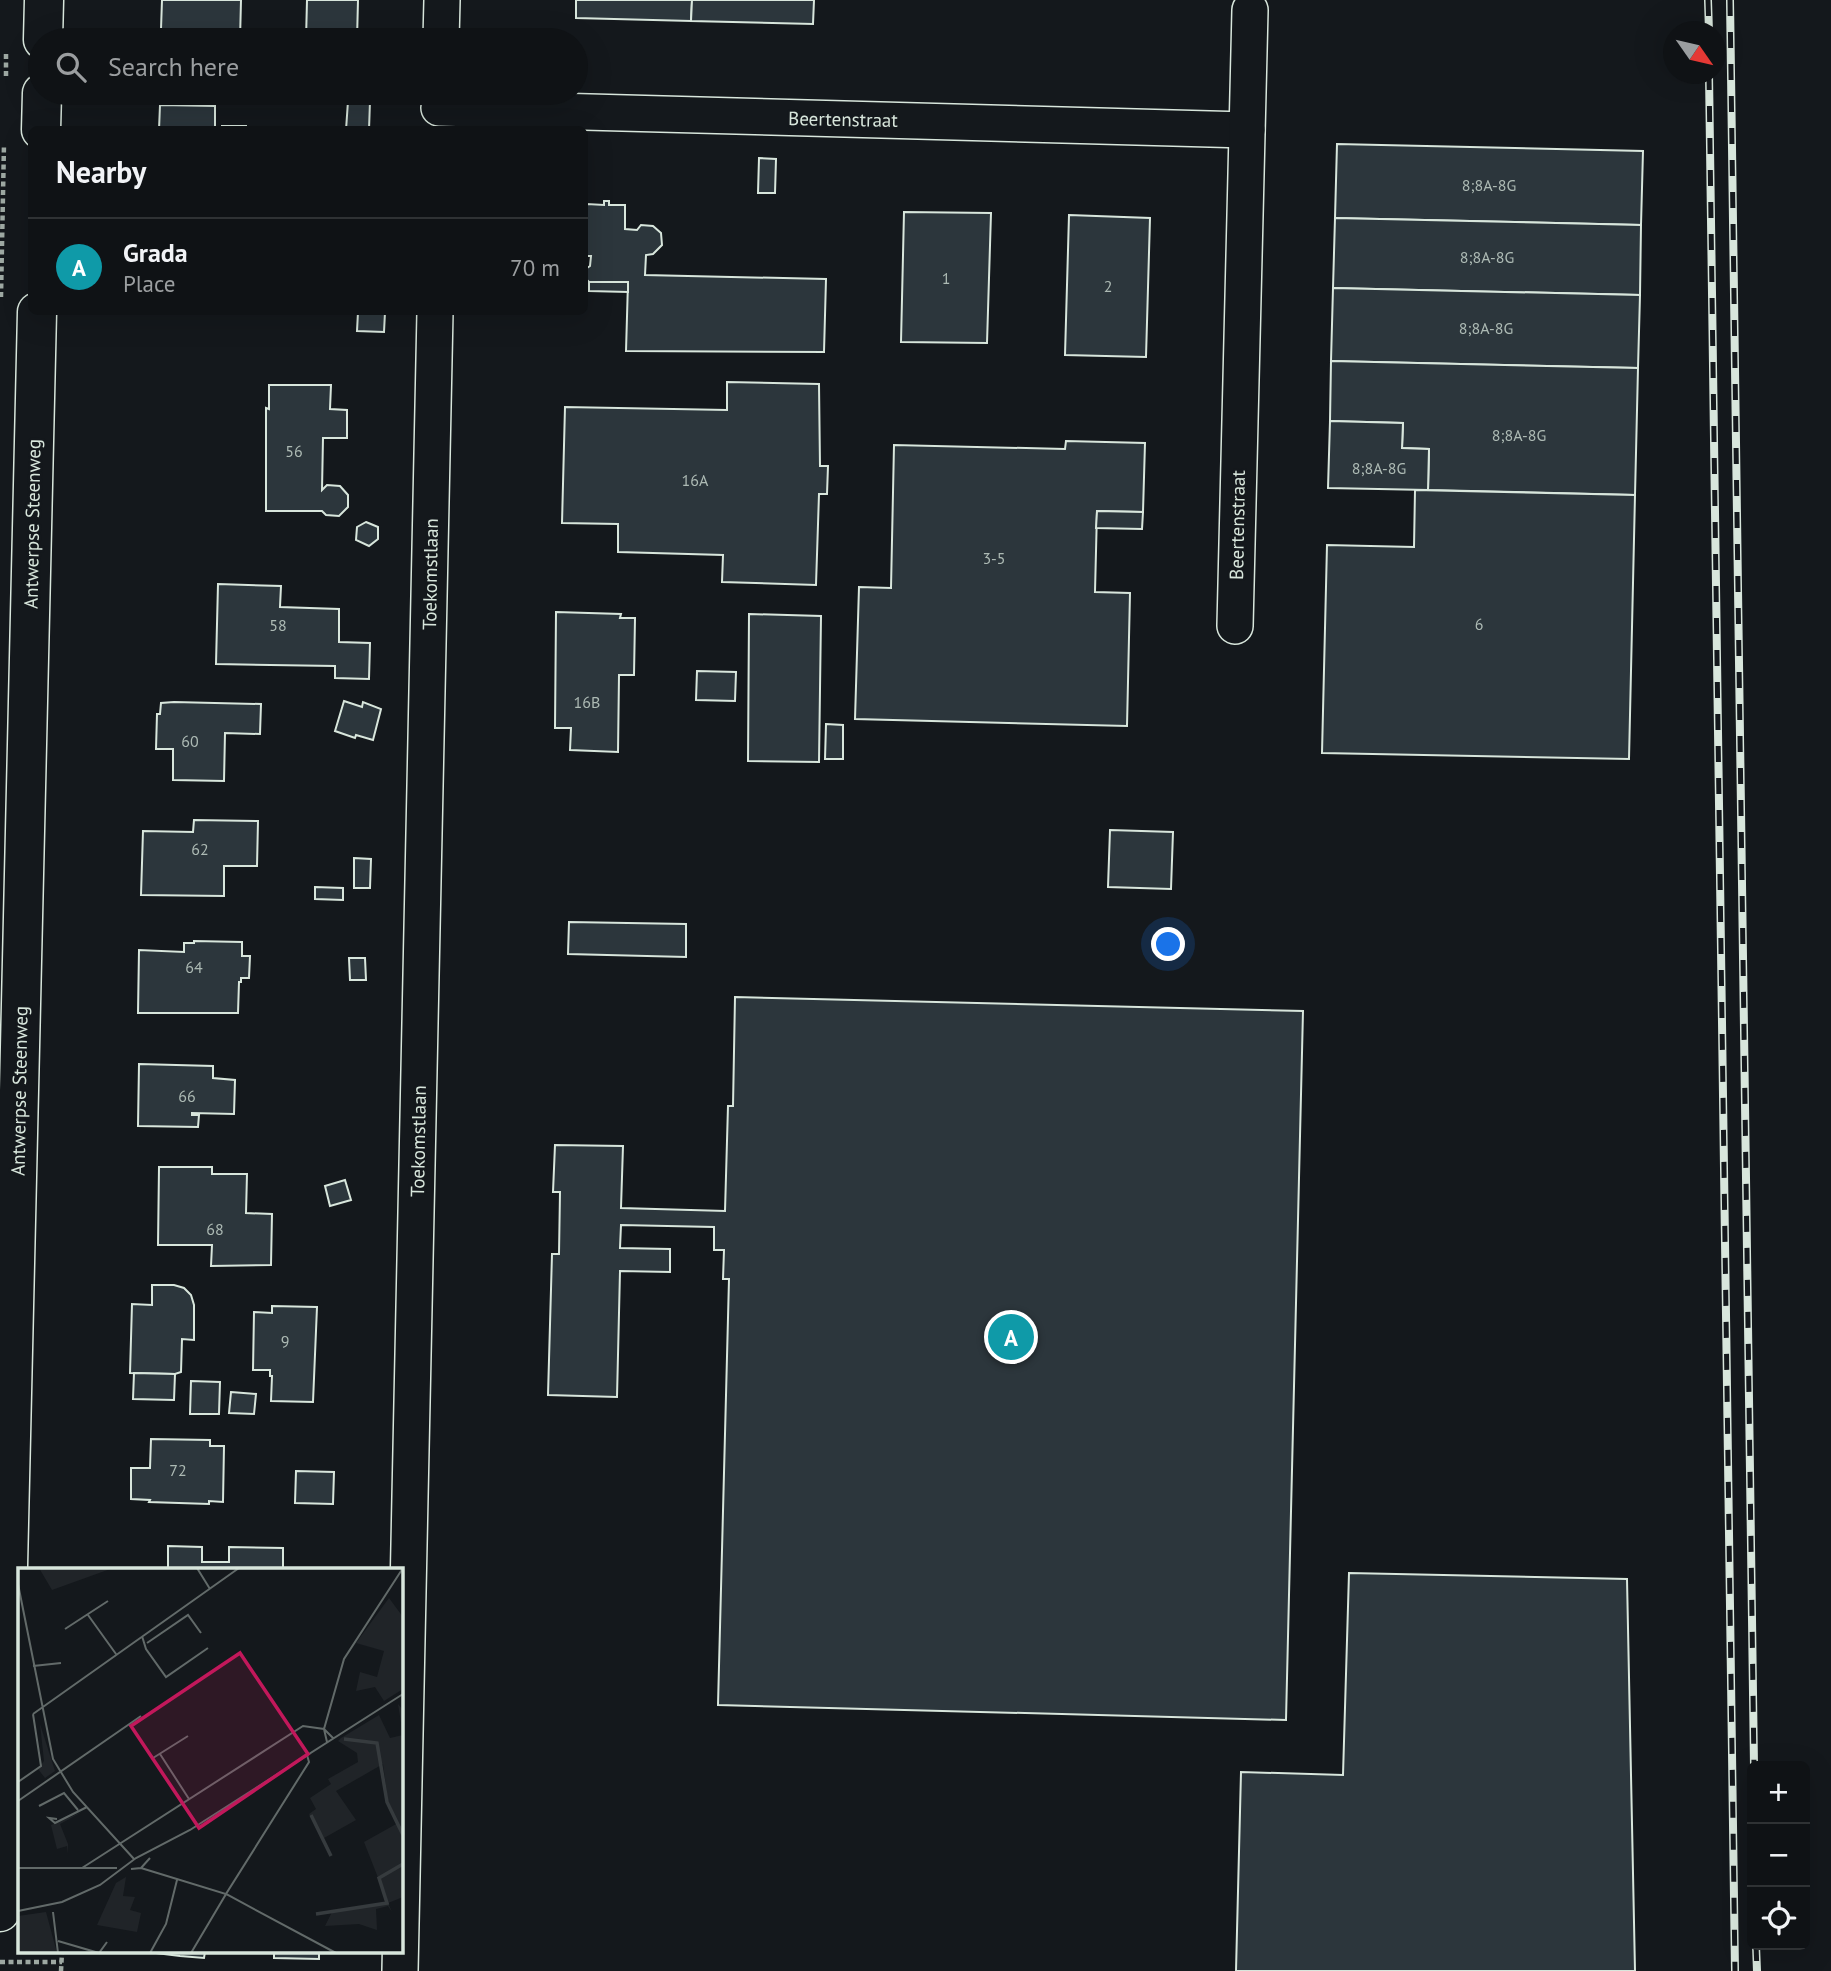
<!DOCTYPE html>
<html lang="en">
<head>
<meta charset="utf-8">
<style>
	:root { --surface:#0f1215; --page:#181b1e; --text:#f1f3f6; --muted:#9b9ea0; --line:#2f3234; --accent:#1a73e8 }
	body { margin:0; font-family:"PT Sans",sans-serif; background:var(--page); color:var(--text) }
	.controls { position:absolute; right:21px; bottom:21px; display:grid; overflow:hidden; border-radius:10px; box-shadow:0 7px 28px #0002 }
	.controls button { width:63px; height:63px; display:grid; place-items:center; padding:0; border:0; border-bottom:2px solid var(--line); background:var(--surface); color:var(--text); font:35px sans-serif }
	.compass { position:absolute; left:1663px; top:21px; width:63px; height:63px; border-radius:50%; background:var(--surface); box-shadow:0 7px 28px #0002; rotate:124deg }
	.you { position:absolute; left:1169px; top:945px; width:24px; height:24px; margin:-18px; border:5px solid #fff; border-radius:50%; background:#1a73e8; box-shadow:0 0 0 10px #1a73e833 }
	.badge { display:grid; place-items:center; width:46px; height:46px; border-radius:50%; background:var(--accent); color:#fff; font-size:23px; font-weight:700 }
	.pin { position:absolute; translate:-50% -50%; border:4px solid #fff; box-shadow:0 2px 7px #0006 }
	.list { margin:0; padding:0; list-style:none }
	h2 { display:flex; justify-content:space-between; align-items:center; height:91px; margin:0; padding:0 28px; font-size:30px }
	h2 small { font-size:23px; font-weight:400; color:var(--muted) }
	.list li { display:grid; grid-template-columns:46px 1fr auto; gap:21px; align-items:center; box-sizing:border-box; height:98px; padding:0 28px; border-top:2px solid var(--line) }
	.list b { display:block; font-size:26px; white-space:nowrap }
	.list p { margin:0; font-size:23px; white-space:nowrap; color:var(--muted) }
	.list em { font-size:23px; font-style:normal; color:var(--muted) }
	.icon { flex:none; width:38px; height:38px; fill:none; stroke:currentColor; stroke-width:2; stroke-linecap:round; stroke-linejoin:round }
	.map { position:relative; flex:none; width:1831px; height:1971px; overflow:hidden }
	.search { position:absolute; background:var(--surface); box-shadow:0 7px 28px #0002; left:28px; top:28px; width:560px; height:77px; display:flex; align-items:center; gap:18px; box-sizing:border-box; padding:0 24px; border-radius:38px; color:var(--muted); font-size:26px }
	.panel { position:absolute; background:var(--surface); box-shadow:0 7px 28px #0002; left:28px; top:126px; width:560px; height:189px; border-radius:10px }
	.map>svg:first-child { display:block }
</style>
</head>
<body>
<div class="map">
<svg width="1831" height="1971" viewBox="0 0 1831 1971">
	<rect width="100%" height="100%" fill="#14181c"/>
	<g fill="#2c363c" stroke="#d8e6dc" stroke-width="2">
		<path d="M162,0H241L240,40H172V29H161Z"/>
		<path d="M307,0H358L357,40H306Z"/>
		<path d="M576,0H692L691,21L576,18Z"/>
		<path d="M692,0H814L813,24L691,21Z"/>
		<path d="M270,35L291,36V40H270Z"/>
		<path d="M348,101H370L369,130H346Z"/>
		<path d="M160,105L215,106V129H222V126H246V130H159Z"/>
		<path d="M1337,144L1643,151L1641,225L1335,218Z"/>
		<path d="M759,158L776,159L775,193H758Z"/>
		<path d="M604,201H609V205H625V229L637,230L641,225L653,226L661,233L662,245L653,254L646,255L645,275L826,279L824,352L626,351L628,282H589L584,277V270L590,266L591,256H584L587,204L604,205Z"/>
		<path d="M904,212L991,213L987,343L901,342Z"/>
		<path d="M1069,215L1150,218L1146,357L1065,355Z"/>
		<path d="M1335,218L1641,225L1640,295L1333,288Z"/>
		<path d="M589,282H628V292L589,291Z"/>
		<path d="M1333,288L1640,295L1638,368L1331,361Z"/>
		<path d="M358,312H385L384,332L357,331Z"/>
		<path d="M1331,361L1638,368L1635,495L1428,490L1429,449L1402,448L1403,423L1330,421Z"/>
		<path d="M727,382L819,384L820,466H828L827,494H819L816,585L722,582L723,555L618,552V524L562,523L565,407L727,410Z"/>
		<path d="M269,385H331L330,409L347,410V438H323L322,490L327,485L340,486L348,495V507L339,516L326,515L322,511H266V408L269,409Z"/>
		<path d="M1330,421L1403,423L1402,448L1429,449L1428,490L1328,488Z"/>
		<path d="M1066,441L1145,443L1143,512L1097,511L1095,592L1130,593L1127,726L855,719L859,587L891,588L894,445L1065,449Z"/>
		<path d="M1415,490L1635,495L1629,759L1322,753L1327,545L1414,547Z"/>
		<path d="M1097,511L1143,512L1142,529L1096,528Z"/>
		<path d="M366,522L378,527V539L369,546L356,540L357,527Z"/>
		<path d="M218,584L281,586L280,607L339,609V642L370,643L369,679L335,678V666L216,664Z"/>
		<path d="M556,612L621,614L620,618H635L634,675H619L618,752L570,750L571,728H555Z"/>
		<path d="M749,614L821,616L819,762L748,761Z"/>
		<path d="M697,671L736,672L735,701L696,700Z"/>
		<path d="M344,701L362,707L363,702L381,709L373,740L356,735L355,738L335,731Z"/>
		<path d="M174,702L261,704L260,734L225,733L224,781L173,780V749H156L157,714H160L161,703Z"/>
		<path d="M826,724L843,725V759H825Z"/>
		<path d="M194,820L258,821L257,866H224V896L141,895L143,831L193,832Z"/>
		<path d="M1110,830L1173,832L1171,889L1108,887Z"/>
		<path d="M354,858L371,859L370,888H354Z"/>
		<path d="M315,887L343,888V900L315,899Z"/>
		<path d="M569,922L686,924V957L568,954Z"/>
		<path d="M194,941L242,942V956H250L249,978H241V982H239L238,1013H138L139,950L184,952V943H194Z"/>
		<path d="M349,958H365L366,980H350Z"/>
		<path d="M735,997L1303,1011L1286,1720L718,1705L729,1279H723L724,1250H714V1227L621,1225L620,1248L670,1249V1272L620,1271L617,1397L548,1395L552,1254H559L560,1192H553L555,1145L623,1146L621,1208L725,1211L728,1106H733Z"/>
		<path d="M139,1064L213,1066V1078L235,1080L234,1114L192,1113V1115H199L198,1127L138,1126Z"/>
		<path d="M159,1167H212V1174H247L246,1213L272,1214L271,1265L211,1266L212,1245H158Z"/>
		<path d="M345,1180L351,1200L330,1206L325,1186Z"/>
		<path d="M152,1285H174L184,1288L191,1295L194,1305V1340L182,1339L181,1372L175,1374L130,1373L132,1304L152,1305Z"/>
		<path d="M272,1306L317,1307L313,1402L271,1401L272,1376H270V1370H253L254,1312L272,1313Z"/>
		<path d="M134,1373L175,1374L174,1400L133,1399Z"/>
		<path d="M191,1381L220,1382L219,1414H190Z"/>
		<path d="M231,1392L256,1394L254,1414L229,1413Z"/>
		<path d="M151,1439L210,1440V1446H224L223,1502L209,1501V1504L149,1502L150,1500L131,1499V1468H150Z"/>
		<path d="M296,1471L334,1472L333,1504L295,1503Z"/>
		<path d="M168,1546L202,1547V1562H229V1547L283,1548V1570H168Z"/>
		<path d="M1349,1573L1627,1579L1635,1971H1236L1241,1772L1343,1775Z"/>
		<path d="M148,1952H205L204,1958L180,1956Z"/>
		<path d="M274,1952H319V1959L274,1958Z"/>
	</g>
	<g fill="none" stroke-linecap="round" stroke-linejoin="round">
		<g stroke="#d8e6dc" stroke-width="38">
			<g id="minor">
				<path d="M441,40L442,0"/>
				<path d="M439,108L1247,130"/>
				<path d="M1235,626L1250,10"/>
				<path d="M400,1971L435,312"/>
			</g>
		</g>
		<g stroke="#d8e6dc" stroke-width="41">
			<g id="primary">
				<path d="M43,40L44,0"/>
				<path d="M41,130L42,93"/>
				<path d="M0,1912L37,312"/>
			</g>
		</g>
		<g stroke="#9da8a2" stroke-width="4.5" stroke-dasharray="5 3.5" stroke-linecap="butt">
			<path d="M6,76V53"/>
			<path d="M1,297L4,144"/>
			<path d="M0,1962H62"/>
			<path d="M61,1971L62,1952"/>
		</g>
		<use href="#minor" stroke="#14181c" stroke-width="35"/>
		<use href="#primary" stroke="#14181c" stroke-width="38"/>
		<g stroke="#d8e6dc" stroke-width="8">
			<g id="rail">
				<path d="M1708,0L1709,32"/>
				<path d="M1730,0L1754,1766"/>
				<path d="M1709,74L1735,1971"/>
				<path d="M1756,1945L1757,1971"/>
			</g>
		</g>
		<use href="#rail" stroke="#14181c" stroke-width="5" stroke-dasharray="16" stroke-linecap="butt"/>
	</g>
	<g text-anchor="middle" stroke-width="5" stroke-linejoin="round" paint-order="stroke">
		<g font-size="16" fill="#adbab4">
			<text x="1489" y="191">8;8A-8G</text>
			<text x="1487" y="263">8;8A-8G</text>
			<text x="946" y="284">1</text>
			<text x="1108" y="292">2</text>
			<text x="1486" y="334">8;8A-8G</text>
			<text x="1519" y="441">8;8A-8G</text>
			<text x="294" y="457">56</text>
			<text x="1379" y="474">8;8A-8G</text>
			<text x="695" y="486">16A</text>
			<text x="994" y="564">3-5</text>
			<text x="1479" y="630">6</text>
			<text x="278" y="631">58</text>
			<text x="587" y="708">16B</text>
			<text x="190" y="747">60</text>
			<text x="200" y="855">62</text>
			<text x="194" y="973">64</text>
			<text x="187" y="1102">66</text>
			<text x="215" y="1235">68</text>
			<text x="285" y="1347">9</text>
			<text x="178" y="1476">72</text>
		</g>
		<g font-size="19" fill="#d8e6dc" stroke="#14181c">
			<text transform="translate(843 119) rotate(1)" y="7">Beertenstraat</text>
			<text transform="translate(32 524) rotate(-89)" y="7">Antwerpse Steenweg</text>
			<text transform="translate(1237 525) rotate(-89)" y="7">Beertenstraat</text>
			<text transform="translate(430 574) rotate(-89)" y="7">Toekomstlaan</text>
			<text transform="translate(19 1091) rotate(-89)" y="7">Antwerpse Steenweg</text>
			<text transform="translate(418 1141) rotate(-89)" y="7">Toekomstlaan</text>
		</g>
	</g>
	<g transform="translate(18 1568)">
		<rect width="385" height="385" fill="#14181c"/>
		<path d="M21,0H95L34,22ZM371,30L385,49V121L366,133L357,119L338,123L342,104L359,109L366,83L338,75ZM380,136L385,142V329L370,335L374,344L370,338L358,341L359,362L341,356L307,358L314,344L370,335L346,274L380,255L370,233L365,196L318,223L338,252L306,270L291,246L298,241L292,230L313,216L310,211L340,194L339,185L320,173L323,170L361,147L372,170L385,167ZM22,156L37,203L27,210L20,201L26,193ZM64,244L42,256L50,276V286L49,278L39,281L33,257ZM108,309L105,328L117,329L112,342L123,345L119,364L79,357L98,315ZM28,344L39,385H0V348Z" fill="#202428"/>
		<path fill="none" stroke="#363b3e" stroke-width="3.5" d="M326,171L359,175L369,234L385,267M293,247L313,288M298,346L369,335L361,310L385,296"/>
		<path fill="none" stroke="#626a69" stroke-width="2" d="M179,0L192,21M0,16L35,191L55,224L116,291M70,47L98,86M47,61L90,33M124,68L128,81L148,109L190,80M129,75L170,47L183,65M15,98L43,95M15,146L221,0M309,174L306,161L326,91L385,0M142,186L171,231M289,187L291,194L208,326L318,385M135,190L170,168M0,214L23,198L15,146M0,233L123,148M21,238L46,225L60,242M39,251L31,250L37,255L69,239M0,300H99M64,300L285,158L306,161L315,170M123,300L208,326L173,385M113,301L123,300L132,290M0,343L44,334L82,317L118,290L172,262L385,126M35,344L40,385M40,373L81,385L89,374M132,385L148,356L159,312"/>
		<path fill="#c2185b" fill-opacity="0.15" stroke="#c2185b" stroke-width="3.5" d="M222,85L290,186L181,260L113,158Z"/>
		<rect width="385" height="385" fill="none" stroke="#d8e6dc" stroke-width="3.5"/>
	</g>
</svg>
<div class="controls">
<button>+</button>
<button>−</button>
<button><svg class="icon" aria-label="locate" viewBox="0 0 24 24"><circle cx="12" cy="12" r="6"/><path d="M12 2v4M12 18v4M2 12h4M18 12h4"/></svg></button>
</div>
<svg class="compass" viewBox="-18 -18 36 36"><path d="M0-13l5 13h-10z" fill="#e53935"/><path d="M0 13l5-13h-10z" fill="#9b9ea0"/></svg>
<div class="you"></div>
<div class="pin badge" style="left:1011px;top:1337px;background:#0f9aa8">A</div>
<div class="search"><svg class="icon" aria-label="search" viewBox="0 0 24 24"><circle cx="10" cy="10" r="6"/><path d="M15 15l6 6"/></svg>Search here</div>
<section class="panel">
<h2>Nearby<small></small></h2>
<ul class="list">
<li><span class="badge" style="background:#0f9aa8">A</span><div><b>Grada</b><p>Place</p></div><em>70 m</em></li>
</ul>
</section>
</div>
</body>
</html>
